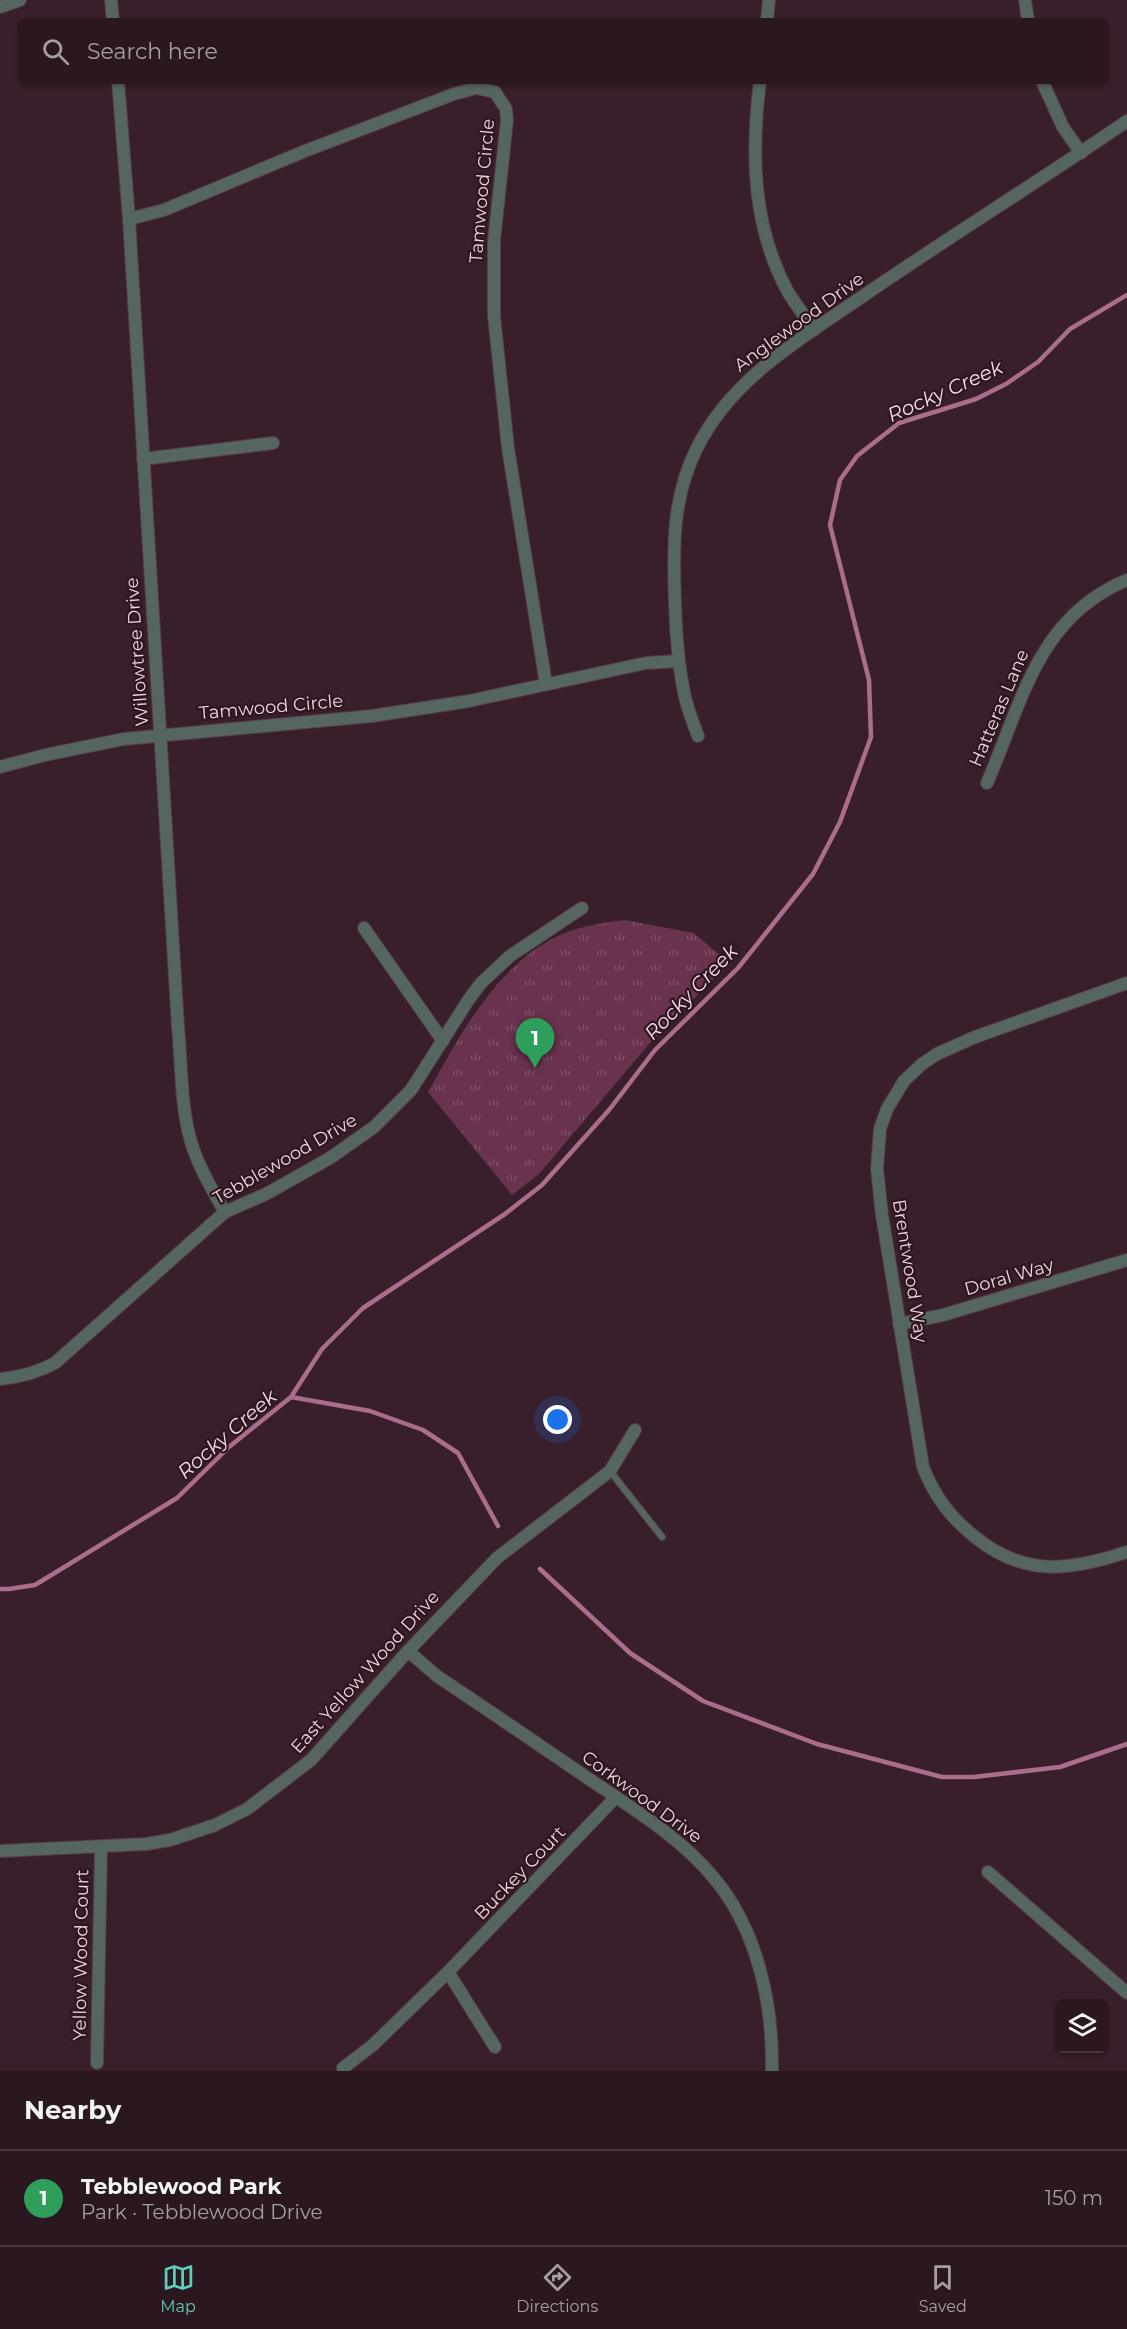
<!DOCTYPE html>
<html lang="en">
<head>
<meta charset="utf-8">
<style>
	:root { --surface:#2b1720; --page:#332029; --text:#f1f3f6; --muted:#a69fa5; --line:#47363e; --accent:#5cceba }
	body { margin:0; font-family:Montserrat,sans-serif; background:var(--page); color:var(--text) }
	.controls { position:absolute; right:18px; bottom:18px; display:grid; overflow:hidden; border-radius:9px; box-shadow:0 2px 4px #0004 }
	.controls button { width:54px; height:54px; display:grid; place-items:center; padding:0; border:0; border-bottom:2px solid var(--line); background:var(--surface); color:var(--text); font:30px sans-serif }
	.you { position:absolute; left:558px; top:1420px; width:21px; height:21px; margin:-15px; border:4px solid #fff; border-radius:50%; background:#1a73e8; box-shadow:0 0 0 9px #1a73e833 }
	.badge { display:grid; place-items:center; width:39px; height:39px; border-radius:50%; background:var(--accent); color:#fff; font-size:20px; font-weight:700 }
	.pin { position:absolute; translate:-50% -50px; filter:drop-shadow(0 2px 3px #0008) }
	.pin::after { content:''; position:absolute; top:32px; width:21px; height:18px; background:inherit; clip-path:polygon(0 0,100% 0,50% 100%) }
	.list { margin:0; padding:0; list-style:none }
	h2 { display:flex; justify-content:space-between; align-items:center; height:78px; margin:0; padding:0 24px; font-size:26px }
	h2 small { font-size:20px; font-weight:400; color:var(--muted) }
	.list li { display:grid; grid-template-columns:39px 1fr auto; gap:18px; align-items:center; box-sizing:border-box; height:96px; padding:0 24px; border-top:2px solid var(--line) }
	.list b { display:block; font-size:22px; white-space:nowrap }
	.list p { margin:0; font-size:20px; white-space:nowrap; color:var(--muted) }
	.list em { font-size:20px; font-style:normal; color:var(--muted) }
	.icon { flex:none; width:33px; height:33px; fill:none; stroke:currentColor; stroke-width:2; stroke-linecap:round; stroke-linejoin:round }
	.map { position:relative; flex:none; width:1127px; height:2071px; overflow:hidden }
	.search { position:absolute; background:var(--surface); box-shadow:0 2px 4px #0004; left:18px; right:18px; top:18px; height:66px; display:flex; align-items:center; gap:15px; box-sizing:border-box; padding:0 21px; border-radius:9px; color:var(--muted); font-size:22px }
	.sheet { height:174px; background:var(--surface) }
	nav { display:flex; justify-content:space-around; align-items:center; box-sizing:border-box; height:84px; border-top:2px solid var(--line); background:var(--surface); font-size:16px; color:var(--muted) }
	nav a { display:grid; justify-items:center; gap:3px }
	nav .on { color:var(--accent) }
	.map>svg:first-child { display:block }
</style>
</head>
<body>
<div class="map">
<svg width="1127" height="2071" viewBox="0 0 1127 2071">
	<defs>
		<pattern id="grass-tufts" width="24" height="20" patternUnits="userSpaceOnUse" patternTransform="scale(1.5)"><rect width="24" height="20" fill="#69324e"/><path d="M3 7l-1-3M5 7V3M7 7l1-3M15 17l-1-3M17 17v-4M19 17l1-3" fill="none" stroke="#7e4f67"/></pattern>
	</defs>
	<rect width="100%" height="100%" fill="#391f2b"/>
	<path fill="url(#grass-tufts)" d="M625,920L694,933L729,963L649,1044L539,1174L512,1195L428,1092C459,1037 493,972 550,940C573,927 600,923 625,920Z"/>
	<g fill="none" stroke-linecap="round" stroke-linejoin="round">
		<g stroke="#aa6d8b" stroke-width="4.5">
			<path d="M291,1397L370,1411L423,1430L458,1453L498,1526"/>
			<path d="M540,1569L630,1653L703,1701L817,1744L942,1777H974L1060,1767L1127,1744"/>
			<path d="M0,1589H9L35,1585L177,1498L229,1447L291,1397L322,1349L363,1308L505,1214L542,1185L609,1110L655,1050L738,968L813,874L840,822L871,737L869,680L830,525L840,480L857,456L899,423L976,399L1006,384L1038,362L1070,329L1127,295"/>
		</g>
		<g stroke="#553c48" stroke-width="8">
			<path id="lane" d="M610,1471L662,1537"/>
		</g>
		<g stroke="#553c48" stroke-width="14">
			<g id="street">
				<path d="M111,0L113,21"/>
				<path d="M1025,0L1028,21"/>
				<path d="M0,7L20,0"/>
				<path d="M767,21L769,0"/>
				<path d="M118,81L129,219L178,1027C182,1067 180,1112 194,1151C202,1173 213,1192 225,1212"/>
				<path d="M760,81C751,153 752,226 788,292C796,305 806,318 814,330"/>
				<path d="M1042,81L1063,127L1081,153"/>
				<path d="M129,219L164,210L305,151L454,94L476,88L495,92L506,109L507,120L494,241V316L508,448L546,684"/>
				<path d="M143,459L273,443"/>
				<path d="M698,736C693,723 688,710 685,697C678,666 676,634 675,603C673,548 672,497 697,448C732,377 804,337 866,294C952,235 1041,180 1127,121"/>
				<path d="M0,767L45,755L124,739L372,716L469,701L646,663L679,661"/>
				<path d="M987,783C1022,703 1037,617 1127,580"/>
				<path d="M364,928L443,1041"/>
				<path d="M1127,983L975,1037L937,1054L922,1064L904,1081L887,1109L880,1129L877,1169L882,1215L923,1467C935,1497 950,1517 975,1537C1024,1577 1070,1571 1127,1552"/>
				<path d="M899,1324L943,1315L1127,1260"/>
				<path d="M0,1379C21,1377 37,1373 55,1363L225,1212L266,1194L330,1158L374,1127L411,1090L469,999L481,983L510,956L582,908"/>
				<path d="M408,1651L437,1676C488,1710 538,1744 589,1779C632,1808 680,1837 714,1878C758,1931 773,2004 772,2071"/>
				<path d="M0,1851L146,1844L170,1840L215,1825L247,1809L311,1760L408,1651L497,1558L610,1471L635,1430"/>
				<path d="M988,1872L1127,1993"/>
				<path d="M448,1972L495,2047"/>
				<path d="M97,2063L101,1847"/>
				<path d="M343,2068L373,2045L448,1972L616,1797"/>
			</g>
		</g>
		<use href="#lane" stroke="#556561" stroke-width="6"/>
		<use href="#street" stroke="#556561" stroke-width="12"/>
	</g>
	<g text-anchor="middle" stroke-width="4.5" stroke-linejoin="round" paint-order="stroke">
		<g font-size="18" fill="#e9d6de" stroke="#2f1522">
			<text transform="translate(482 191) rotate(-85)" y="6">Tamwood Circle</text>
			<text transform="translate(799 322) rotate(-36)" y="6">Anglewood Drive</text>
			<text transform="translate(137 652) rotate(-94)" y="6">Willowtree Drive</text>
			<text transform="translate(271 707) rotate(-5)" y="6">Tamwood Circle</text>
			<text transform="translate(999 708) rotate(-67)" y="6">Hatteras Lane</text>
			<text transform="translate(285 1159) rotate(-30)" y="6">Tebblewood Drive</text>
			<text transform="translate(910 1271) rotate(81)" y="6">Brentwood Way</text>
			<text transform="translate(1009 1277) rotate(-16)" y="6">Doral Way</text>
			<text transform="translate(365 1672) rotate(-48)" y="6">East Yellow Wood Drive</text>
			<text transform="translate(642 1797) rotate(36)" y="6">Corkwood Drive</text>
			<text transform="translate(520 1873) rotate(-46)" y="6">Buckey Court</text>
			<text transform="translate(81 1955) rotate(-89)" y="6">Yellow Wood Court</text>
		</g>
		<g font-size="20" font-style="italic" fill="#f4dce6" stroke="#2f1522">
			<text transform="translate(945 391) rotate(-24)" y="7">Rocky Creek</text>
			<text transform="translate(691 992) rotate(-46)" y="7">Rocky Creek</text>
			<text transform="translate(227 1434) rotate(-41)" y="7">Rocky Creek</text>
		</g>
	</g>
</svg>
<div class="controls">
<button><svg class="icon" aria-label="layers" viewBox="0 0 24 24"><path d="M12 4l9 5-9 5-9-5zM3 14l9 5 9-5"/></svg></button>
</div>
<div class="you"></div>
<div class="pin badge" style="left:535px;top:1068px;background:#2e9e5b">1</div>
<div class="search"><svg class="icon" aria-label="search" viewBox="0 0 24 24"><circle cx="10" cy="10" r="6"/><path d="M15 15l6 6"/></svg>Search here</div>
</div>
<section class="sheet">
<h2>Nearby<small></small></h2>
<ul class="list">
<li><span class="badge" style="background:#2e9e5b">1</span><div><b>Tebblewood Park</b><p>Park · Tebblewood Drive</p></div><em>150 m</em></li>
</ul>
</section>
<nav>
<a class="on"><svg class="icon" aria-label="map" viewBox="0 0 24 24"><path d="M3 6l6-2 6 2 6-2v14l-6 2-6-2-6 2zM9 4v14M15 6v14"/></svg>Map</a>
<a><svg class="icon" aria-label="directions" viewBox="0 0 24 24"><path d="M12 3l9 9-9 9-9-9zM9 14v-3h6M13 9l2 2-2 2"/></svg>Directions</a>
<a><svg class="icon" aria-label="saved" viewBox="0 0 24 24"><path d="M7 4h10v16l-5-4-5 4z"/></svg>Saved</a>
</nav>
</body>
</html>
